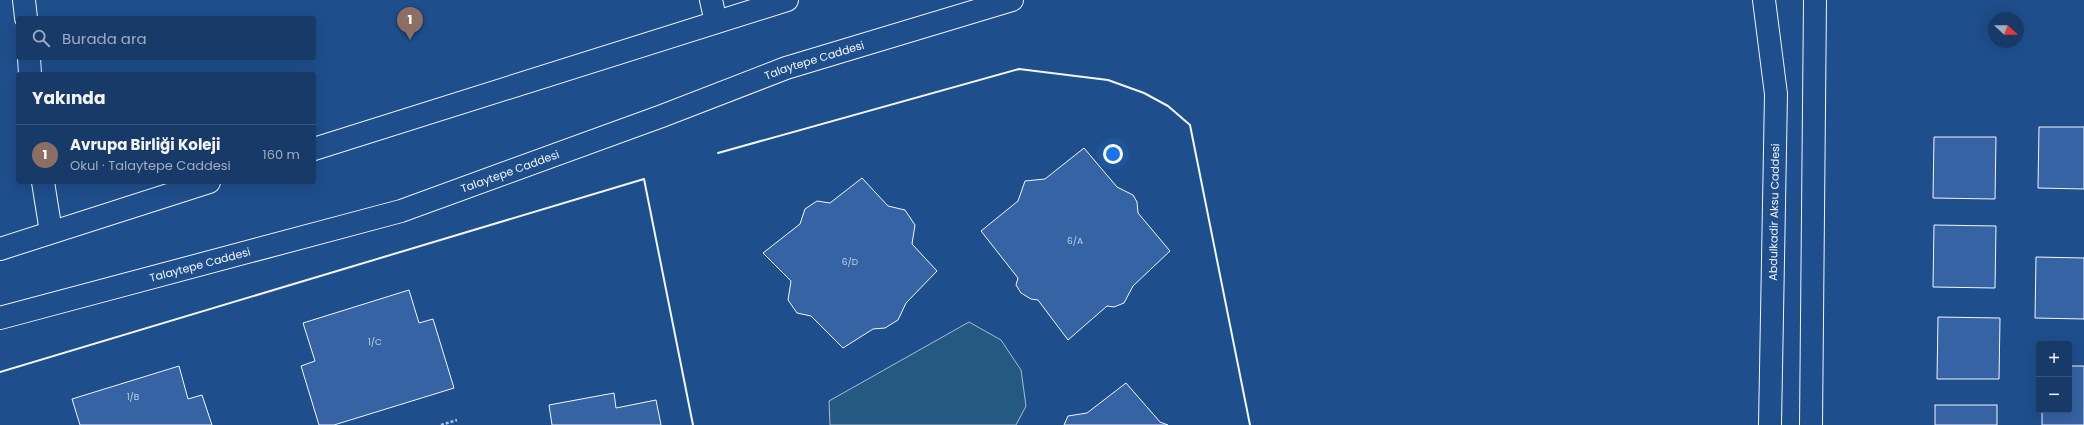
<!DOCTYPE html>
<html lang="tr">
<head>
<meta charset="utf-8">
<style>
	:root { --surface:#173a69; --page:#20416f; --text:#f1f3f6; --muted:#9eadc0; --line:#36547d; --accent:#e69b98 }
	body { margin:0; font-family:Poppins,sans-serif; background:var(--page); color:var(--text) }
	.controls { position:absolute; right:12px; bottom:12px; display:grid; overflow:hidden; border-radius:4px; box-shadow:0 4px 16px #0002 }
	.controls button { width:36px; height:36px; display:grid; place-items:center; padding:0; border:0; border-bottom:1px solid var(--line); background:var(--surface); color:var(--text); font:20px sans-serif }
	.compass { position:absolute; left:1988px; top:12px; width:36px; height:36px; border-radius:50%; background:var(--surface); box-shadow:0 4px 16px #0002; rotate:111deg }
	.you { position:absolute; left:1113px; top:154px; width:14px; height:14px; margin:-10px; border:3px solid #fff; border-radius:50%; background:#1a73e8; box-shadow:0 0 0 6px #1a73e833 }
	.badge { display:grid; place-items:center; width:26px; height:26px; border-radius:50%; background:var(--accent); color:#fff; font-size:13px; font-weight:700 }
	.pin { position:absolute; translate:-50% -33px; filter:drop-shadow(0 1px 2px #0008) }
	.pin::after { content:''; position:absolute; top:21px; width:14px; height:12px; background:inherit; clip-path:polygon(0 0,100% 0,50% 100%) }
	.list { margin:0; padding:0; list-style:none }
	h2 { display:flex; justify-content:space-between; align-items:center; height:52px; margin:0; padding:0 16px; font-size:17px }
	h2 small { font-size:13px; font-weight:400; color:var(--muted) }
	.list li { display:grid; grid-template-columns:26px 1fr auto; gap:12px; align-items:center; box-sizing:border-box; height:60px; padding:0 16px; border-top:1px solid var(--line) }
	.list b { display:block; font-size:15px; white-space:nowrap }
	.list p { margin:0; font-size:13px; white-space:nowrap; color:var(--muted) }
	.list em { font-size:13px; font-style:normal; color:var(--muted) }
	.icon { flex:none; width:22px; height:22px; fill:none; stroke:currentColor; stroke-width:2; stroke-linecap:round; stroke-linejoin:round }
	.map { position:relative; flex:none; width:2084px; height:425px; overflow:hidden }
	.search { position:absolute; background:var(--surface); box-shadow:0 4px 16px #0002; left:16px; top:16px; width:300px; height:44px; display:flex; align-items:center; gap:10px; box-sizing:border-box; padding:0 14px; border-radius:4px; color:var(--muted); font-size:15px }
	.panel { position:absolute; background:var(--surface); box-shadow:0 4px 16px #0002; left:16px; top:72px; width:300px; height:112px; border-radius:4px }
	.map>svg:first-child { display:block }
</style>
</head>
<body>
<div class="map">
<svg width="2084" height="425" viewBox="0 0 2084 425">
	<rect width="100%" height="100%" fill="#1f4e8c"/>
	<path fill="#245a82" stroke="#a8bbd7" d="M969,322L1001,340L1021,370L1026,406L1016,425H830L829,401Z"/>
	<g fill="#3563a3" stroke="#f2f6ff">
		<path d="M2039,127H2084V189L2038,188Z"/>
		<path d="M1934,137H1996L1995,199L1933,198Z"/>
		<path d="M1084,148L1117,187L1133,195L1137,202L1138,213L1170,251L1133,286L1124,303L1114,307L1107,306L1068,340L1038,300L1031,299L1021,293L1016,285L1018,278L981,231L1018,201L1025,181L1045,179Z"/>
		<path d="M862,178L888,206L905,210L915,225L912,244L937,271L906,303L898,320L885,328L873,329L843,348L811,316L797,313L788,300L791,281L763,253L800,224L805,209L817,201L830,203Z"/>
		<path d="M1934,225L1996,226L1995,288L1933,287Z"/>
		<path d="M2036,257L2084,258V319L2035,318Z"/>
		<path d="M409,290L419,323L433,319L454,388L334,425H319L301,366L315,361L303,323Z"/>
		<path d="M1938,317L2000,318L1999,379H1937Z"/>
		<path d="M179,366L188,399L202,395L212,425H80L72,399Z"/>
		<path d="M2069,366H2084V425H2042V410H2069Z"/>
		<path d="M1126,383L1160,422L1168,425H1064L1068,416L1087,413Z"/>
		<path d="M614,393L616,408L656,400L661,425H552L549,405Z"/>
		<rect x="1935" y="405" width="62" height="20"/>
	</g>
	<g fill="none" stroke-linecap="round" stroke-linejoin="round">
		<g stroke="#f2f6ff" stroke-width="24">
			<g id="minor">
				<path d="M24,0L26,18"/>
				<path d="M711,0L716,22"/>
				<path d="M29,58L30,74"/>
				<path d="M43,182L51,232"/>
			</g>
		</g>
		<g stroke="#f2f6ff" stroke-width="24">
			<g id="major">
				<path d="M1764,0L1776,94L1770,425"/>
				<path d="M314,149L787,0"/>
				<path d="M0,249L209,182"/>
				<path id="s1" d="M0,318L401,211L662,116L786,68L1012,0"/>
				<path d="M1811,425L1815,0"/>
			</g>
		</g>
		<path stroke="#b3c4dc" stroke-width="2.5" stroke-dasharray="3 2" stroke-linecap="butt" d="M441,425L457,420"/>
		<use href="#minor" stroke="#1f4e8c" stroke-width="22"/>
		<use href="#major" stroke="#1f4e8c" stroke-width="22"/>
		<g stroke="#f2f6ff" stroke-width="2">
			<path d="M718,153L1019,69L1108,80L1144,93L1168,106L1190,125L1250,425"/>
			<path d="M0,372L644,179L693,425"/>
		</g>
	</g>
	<g text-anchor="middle" stroke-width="3" stroke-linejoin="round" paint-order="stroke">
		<g font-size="9" fill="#c3d1e8">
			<text x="1075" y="244">6/A</text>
			<text x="850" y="265">6/D</text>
			<text x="375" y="345">1/C</text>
			<text x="133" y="400">1/B</text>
		</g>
		<g font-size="11" fill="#f2f6ff" stroke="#1f4e8c">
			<text dy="4" stroke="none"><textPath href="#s1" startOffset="855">Talaytepe Caddesi</textPath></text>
			<text dy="4" stroke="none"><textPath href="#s1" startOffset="531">Talaytepe Caddesi</textPath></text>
			<text transform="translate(1774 212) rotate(-89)" y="4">Abdulkadir Aksu Caddesi</text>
			<text dy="4" stroke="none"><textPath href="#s1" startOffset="207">Talaytepe Caddesi</textPath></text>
		</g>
	</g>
</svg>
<div class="controls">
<button>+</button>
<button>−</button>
</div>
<svg class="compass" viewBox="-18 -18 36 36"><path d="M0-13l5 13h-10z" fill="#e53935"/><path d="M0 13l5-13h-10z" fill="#9eadc0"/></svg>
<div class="you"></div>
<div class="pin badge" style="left:410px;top:40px;background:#8d6e63">1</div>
<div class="search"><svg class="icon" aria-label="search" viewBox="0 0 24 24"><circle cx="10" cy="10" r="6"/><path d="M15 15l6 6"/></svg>Burada ara</div>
<section class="panel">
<h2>Yakında<small></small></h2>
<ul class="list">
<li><span class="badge" style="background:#8d6e63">1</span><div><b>Avrupa Birliği Koleji</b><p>Okul · Talaytepe Caddesi</p></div><em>160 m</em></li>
</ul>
</section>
</div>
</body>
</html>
